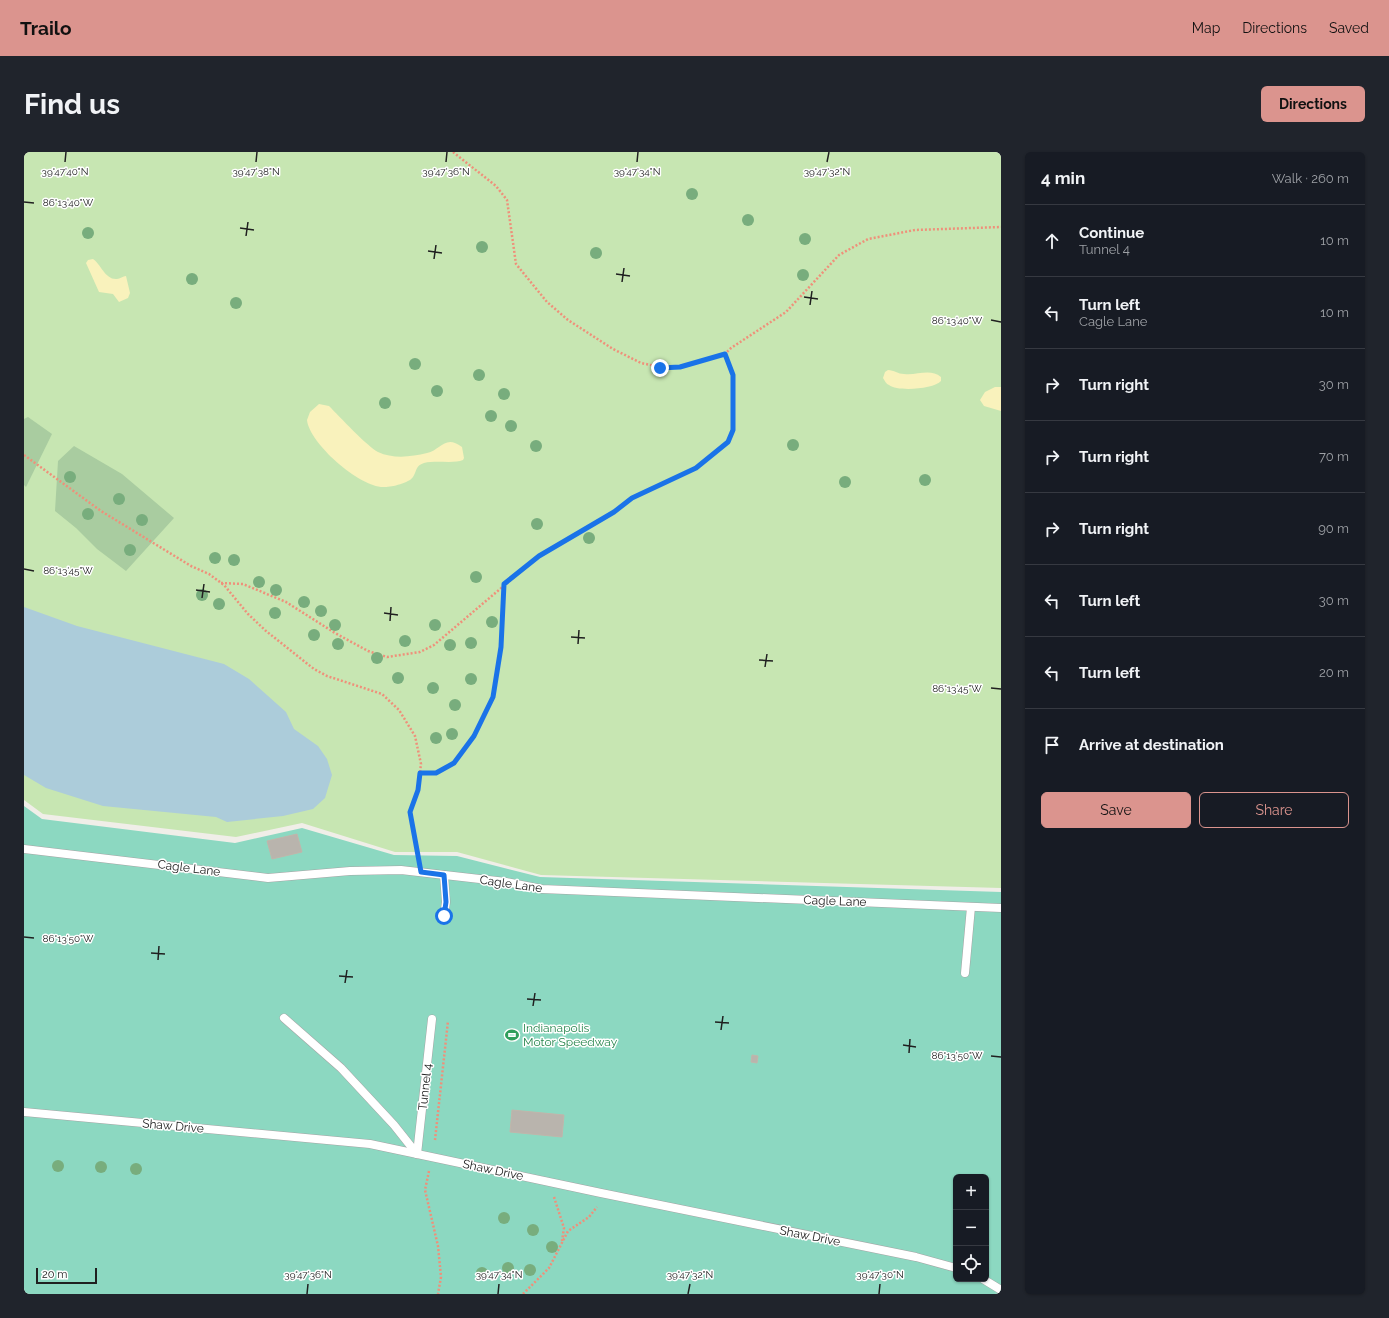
<!DOCTYPE html>
<html lang="en">
<head>
<meta charset="utf-8">
<style>
	:root { --surface:#171b24; --page:#20242c; --text:#f1f3f6; --muted:#9ea1a6; --line:#363941; --accent:#db948e }
	body { margin:0; font-family:Raleway,sans-serif; background:var(--page); color:var(--text) }
	.controls { position:absolute; right:12px; bottom:12px; display:grid; overflow:hidden; border-radius:6px; box-shadow:0 1px 3px #0004 }
	.controls button { width:36px; height:36px; display:grid; place-items:center; padding:0; border:0; border-bottom:1px solid var(--line); background:var(--surface); color:var(--text); font:20px sans-serif }
	.scale { position:absolute; left:12px; bottom:10px; width:61px; box-sizing:border-box; padding-left:4px; border:2px solid #202020; border-top:0; font-size:11px; line-height:14px; white-space:nowrap; color:#202020; -webkit-text-stroke:3px #fff; paint-order:stroke }
	.stop { position:absolute; width:12px; height:12px; margin:-9px; border:3px solid #1a73e8; border-radius:50%; background:#fff }
	.stop.end { background:#1a73e8; border-color:#fff; box-shadow:0 1px 4px #0008 }
	.list { margin:0; padding:0; list-style:none }
	h2 { display:flex; justify-content:space-between; align-items:center; height:52px; margin:0; padding:0 16px; font-size:17px }
	h2 small { font-size:13px; font-weight:400; color:var(--muted) }
	.list li { display:grid; grid-template-columns:26px 1fr auto; gap:12px; align-items:center; box-sizing:border-box; height:72px; padding:0 16px; border-top:1px solid var(--line) }
	.list b { display:block; font-size:15px; white-space:nowrap }
	.list p { margin:0; font-size:13px; white-space:nowrap; color:var(--muted) }
	.list em { font-size:13px; font-style:normal; color:var(--muted) }
	.actions { display:flex; gap:8px; padding:12px 16px }
	.actions a { flex:1; padding:9px 0; border:1px solid var(--accent); border-radius:6px; text-align:center; font-size:14px; color:var(--accent) }
	.actions .main { background:var(--accent); color:#111 }
	.icon { flex:none; width:22px; height:22px; fill:none; stroke:currentColor; stroke-width:2; stroke-linecap:round; stroke-linejoin:round }
	.map { position:relative; flex:none; width:977px; height:1142px; overflow:hidden; border-radius:6px }
	header { display:flex; align-items:center; gap:24px; box-sizing:border-box; height:56px; padding:0 20px; background:var(--accent); color:#111 }
	header strong { font-size:19px }
	nav { display:flex; gap:22px; margin-inline-start:auto; font-size:14px }
	.intro { display:flex; align-items:center; justify-content:space-between; box-sizing:border-box; height:96px; padding:0 24px }
	h1 { margin:0; font-size:28px }
	.button { padding:10px 18px; border-radius:6px; background:var(--accent); color:#111; font-size:14px; font-weight:700 }
	main { display:flex; gap:24px; padding:0 24px }
	aside { flex:1; background:var(--surface); border-radius:6px; box-shadow:0 1px 3px #0004 }
	.map>svg:first-child { display:block }
</style>
</head>
<body>
<header>
<strong>Trailo</strong>
<nav><a>Map</a><a>Directions</a><a>Saved</a></nav>
</header>
<div class="intro"><h1>Find us</h1><a class="button">Directions</a></div>
<main>
<div class="map">
<svg width="977" height="1142" viewBox="0 0 977 1142">
	<rect width="100%" height="100%" fill="#f0eee8"/>
	<path fill="#c7e6b2" d="M0,0H977V736L517,723L433,700H371L278,671L212,685L19,662L0,648Z"/>
	<g fill="#a9cca0">
		<path d="M4,265L28,282L2,335L0,333V267Z"/>
		<path d="M50,294L98,322L150,366L102,419L73,397L52,376L31,359L34,309Z"/>
	</g>
	<g fill="#f9f2bc">
		<path d="M69,107C77,112 81,128 93,127C96,127 99,124 102,124L106,141L104,146L95,150L89,142L75,140L62,111L64,108Z"/>
		<path d="M864,218C870,218 874,222 880,222C892,224 906,216 917,225V229C910,237 874,240 865,233C862,232 861,229 859,226L861,220Z"/>
		<path d="M971,235H977V259L960,254L956,248L961,240Z"/>
		<path d="M295,252L305,254C315,264 344,295 354,300C369,307 387,305 403,301C417,298 421,282 438,295L440,306L439,308C430,312 412,308 400,311C391,314 393,319 389,325C385,331 368,335 361,335C337,337 285,291 283,268L286,260Z"/>
	</g>
	<path fill="#8cd8c1" fill-rule="evenodd" d="M0,654L18,667L211,691L278,676L370,703L433,704L516,725L977,740V1142H0ZM932,1025H962V1127H932Z"/>
	<path fill="#acccda" d="M0,455L53,474L200,512L225,527L262,560L270,577L294,594L303,607L308,623L301,646L289,657L259,664L203,670L192,665L79,654L22,636L0,623Z"/>
	<g fill="#b9b4ad" stroke="#c1b6ab">
		<path d="M273,682L278,700L248,707L243,689Z"/>
		<path d="M728,903L734,904L733,911L727,910Z"/>
		<path d="M488,958L540,963L538,985L486,980Z"/>
	</g>
	<g fill="none" stroke-linecap="round" stroke-linejoin="round">
		<g stroke="#a4a4a4" stroke-width="9">
			<g id="lane">
				<path d="M0,697L244,726L326,719L377,718L482,730L518,737L977,756"/>
				<path d="M420,723L422,750L420,764"/>
				<path d="M941,821L947,755"/>
				<path d="M260,866L317,916L370,973L393,1002"/>
				<path d="M0,960L346,992L577,1041L892,1105L932,1116"/>
				<path d="M393,1002L408,867"/>
				<path d="M959,1127L977,1138"/>
			</g>
		</g>
		<g stroke="#ef907a" stroke-width="2.5" stroke-dasharray="2 2" stroke-linecap="butt">
			<path d="M429,0L472,34L483,48L492,112L523,150L544,168L589,197L617,211L636,215H656L701,202L707,196L762,160L815,103L844,87L891,78L977,75"/>
			<path d="M0,303L77,359L167,414L185,422L200,433L224,462L242,479L290,517L303,524L358,542L375,558L391,584L397,612L394,638L386,660L395,706"/>
			<path d="M197,431L219,432L262,450L311,481L344,499L363,505L396,500L410,493L515,404L590,360L608,346L672,316L704,290L709,278V223L701,202"/>
			<path d="M396,621H412L430,611L450,584L469,545L477,495L480,432"/>
			<path d="M411,988L424,869"/>
			<path d="M405,1019L401,1038L414,1094L417,1125L414,1142"/>
			<path d="M530,1045L540,1076L538,1089"/>
			<path d="M499,1142L525,1116L544,1079L565,1065L573,1055"/>
		</g>
		<use href="#lane" stroke="#fff" stroke-width="8"/>
	</g>
	<g fill="#78ad7d">
		<circle cx="668" cy="42" r="6"/>
		<circle cx="724" cy="68" r="6"/>
		<circle cx="64" cy="81" r="6"/>
		<circle cx="781" cy="87" r="6"/>
		<circle cx="458" cy="95" r="6"/>
		<circle cx="572" cy="101" r="6"/>
		<circle cx="779" cy="123" r="6"/>
		<circle cx="168" cy="127" r="6"/>
		<circle cx="212" cy="151" r="6"/>
		<circle cx="391" cy="212" r="6"/>
		<circle cx="455" cy="223" r="6"/>
		<circle cx="413" cy="239" r="6"/>
		<circle cx="480" cy="242" r="6"/>
		<circle cx="361" cy="251" r="6"/>
		<circle cx="467" cy="264" r="6"/>
		<circle cx="487" cy="274" r="6"/>
		<circle cx="769" cy="293" r="6"/>
		<circle cx="512" cy="294" r="6"/>
		<circle cx="46" cy="325" r="6"/>
		<circle cx="901" cy="328" r="6"/>
		<circle cx="821" cy="330" r="6"/>
		<circle cx="95" cy="347" r="6"/>
		<circle cx="64" cy="362" r="6"/>
		<circle cx="118" cy="368" r="6"/>
		<circle cx="513" cy="372" r="6"/>
		<circle cx="565" cy="386" r="6"/>
		<circle cx="106" cy="398" r="6"/>
		<circle cx="191" cy="406" r="6"/>
		<circle cx="210" cy="408" r="6"/>
		<circle cx="452" cy="425" r="6"/>
		<circle cx="235" cy="430" r="6"/>
		<circle cx="252" cy="438" r="6"/>
		<circle cx="178" cy="443" r="6"/>
		<circle cx="280" cy="450" r="6"/>
		<circle cx="195" cy="452" r="6"/>
		<circle cx="297" cy="459" r="6"/>
		<circle cx="251" cy="461" r="6"/>
		<circle cx="468" cy="470" r="6"/>
		<circle cx="311" cy="473" r="6"/>
		<circle cx="411" cy="473" r="6"/>
		<circle cx="290" cy="483" r="6"/>
		<circle cx="381" cy="489" r="6"/>
		<circle cx="447" cy="491" r="6"/>
		<circle cx="314" cy="492" r="6"/>
		<circle cx="426" cy="493" r="6"/>
		<circle cx="353" cy="506" r="6"/>
		<circle cx="374" cy="526" r="6"/>
		<circle cx="447" cy="527" r="6"/>
		<circle cx="409" cy="536" r="6"/>
		<circle cx="431" cy="553" r="6"/>
		<circle cx="428" cy="582" r="6"/>
		<circle cx="412" cy="586" r="6"/>
		<circle cx="34" cy="1014" r="6"/>
		<circle cx="77" cy="1015" r="6"/>
		<circle cx="112" cy="1017" r="6"/>
		<circle cx="480" cy="1066" r="6"/>
		<circle cx="509" cy="1078" r="6"/>
		<circle cx="528" cy="1095" r="6"/>
		<circle cx="484" cy="1116" r="6"/>
		<circle cx="506" cy="1118" r="6"/>
		<circle cx="458" cy="1121" r="6"/>
	</g>
	<g fill="none" stroke-linecap="round" stroke-linejoin="round">
		<path stroke="#1a73e8" stroke-width="5" d="M420,764L422,750L420,723L397,720L386,660L394,638L396,621H412L430,611L450,584L469,545L477,495L480,432L515,404L590,360L608,346L672,316L704,290L709,278V223L701,202L656,215L636,216"/>
	</g>
	<path fill="none" stroke="#202020" stroke-width="1.5" d="M41,10L42,0M232,10L233,0M422,10L423,0M613,10L614,0M803,10L805,0M0,50L10,51M216,76L230,78M222,84L224,70M404,99L418,101M410,107L412,93M592,122L606,124M598,130L600,116M780,145L794,147M786,153L788,139M967,168L977,170M0,417L10,419M172,438L186,440M178,446L180,432M360,461L374,463M366,469L367,455M547,485L561,486M554,492L555,478M735,508L749,509M741,515L743,502M967,536L977,537M0,785L10,786M127,801L141,802M134,808L135,794M315,824L329,825M321,831L323,818M503,847L517,848M509,854L511,841M691,870L705,871M697,878L699,864M879,893L892,895M885,901L886,887M967,904L977,905M283,1142L284,1132M474,1142L475,1132M664,1142L666,1132M855,1142L856,1132"/>
	<defs>
		<g id="stadium-bare" transform="scale(1.08)"><path d="M0-5a6.5 5 0 1 0 0 10a6.5 5 0 1 0 0-10ZM-3.5-1.8h7v3.6h-7Z" fill="#2e9e5b" stroke="#fff" stroke-width="2.5" paint-order="stroke"/></g>
	</defs>
	<g fill-rule="evenodd">
		<use href="#stadium-bare" x="488" y="883"/>
	</g>
	<g text-anchor="middle" stroke-width="3" stroke-linejoin="round" paint-order="stroke">
		<g font-size="12" fill="#202020" stroke="#fff">
			<text transform="translate(165 716) rotate(7)" y="4">Cagle Lane</text>
			<text transform="translate(487 732) rotate(8)" y="4">Cagle Lane</text>
			<text transform="translate(811 749) rotate(2)" y="4">Cagle Lane</text>
			<text transform="translate(401 935) rotate(-84)" y="4">Tunnel 4</text>
			<text transform="translate(149 974) rotate(5)" y="4">Shaw Drive</text>
			<text transform="translate(469 1018) rotate(12)" y="4">Shaw Drive</text>
			<text transform="translate(786 1084) rotate(11)" y="4">Shaw Drive</text>
		</g>
		<g font-size="12" fill="#27864d" stroke="#fff" text-anchor="start">
			<text x="499" y="880">Indianapolis<tspan x="499" dy="14">Motor Speedway</tspan></text>
		</g>
	</g>
	<g font-size="10" text-anchor="middle" fill="#202020" stroke="#fff" stroke-width="3" stroke-linejoin="round" paint-order="stroke">
		<text x="41" y="23">39°47'40"N</text>
		<text x="232" y="23">39°47'38"N</text>
		<text x="422" y="23">39°47'36"N</text>
		<text x="613" y="23">39°47'34"N</text>
		<text x="803" y="23">39°47'32"N</text>
		<text x="44" y="54">86°13'40"W</text>
		<text x="933" y="172">86°13'40"W</text>
		<text x="44" y="422">86°13'45"W</text>
		<text x="933" y="540">86°13'45"W</text>
		<text x="44" y="790">86°13'50"W</text>
		<text x="933" y="907">86°13'50"W</text>
		<text x="284" y="1126">39°47'36"N</text>
		<text x="475" y="1126">39°47'34"N</text>
		<text x="666" y="1126">39°47'32"N</text>
		<text x="856" y="1126">39°47'30"N</text>
	</g>
</svg>
<div class="controls">
<button>+</button>
<button>−</button>
<button><svg class="icon" aria-label="locate" viewBox="0 0 24 24"><circle cx="12" cy="12" r="6"/><path d="M12 2v4M12 18v4M2 12h4M18 12h4"/></svg></button>
</div>
<div class="scale">20 m</div>
<div class="stop" style="left:420px;top:764px"></div>
<div class="stop end" style="left:636px;top:216px"></div>
</div>
<aside>
<h2>4 min<small>Walk · 260 m</small></h2>
<ul class="list">
<li><svg class="icon" aria-label="ahead" viewBox="0 0 24 24"><path d="M12 20V5M6 11l6-6 6 6"/></svg><div><b>Continue</b><p>Tunnel 4</p></div><em>10 m</em></li>
<li><svg class="icon" aria-label="left" viewBox="0 0 24 24"><path d="M17 20v-9H6M10 6l-5 5 5 5"/></svg><div><b>Turn left</b><p>Cagle Lane</p></div><em>10 m</em></li>
<li><svg class="icon" aria-label="right" viewBox="0 0 24 24"><path d="M7 20v-9h11M14 6l5 5-5 5"/></svg><div><b>Turn right</b></div><em>30 m</em></li>
<li><svg class="icon" aria-label="right" viewBox="0 0 24 24"><path d="M7 20v-9h11M14 6l5 5-5 5"/></svg><div><b>Turn right</b></div><em>70 m</em></li>
<li><svg class="icon" aria-label="right" viewBox="0 0 24 24"><path d="M7 20v-9h11M14 6l5 5-5 5"/></svg><div><b>Turn right</b></div><em>90 m</em></li>
<li><svg class="icon" aria-label="left" viewBox="0 0 24 24"><path d="M17 20v-9H6M10 6l-5 5 5 5"/></svg><div><b>Turn left</b></div><em>30 m</em></li>
<li><svg class="icon" aria-label="left" viewBox="0 0 24 24"><path d="M17 20v-9H6M10 6l-5 5 5 5"/></svg><div><b>Turn left</b></div><em>20 m</em></li>
<li><svg class="icon" aria-label="arrive" viewBox="0 0 24 24"><path d="M6 21V4h12l-3 4 3 4H6"/></svg><div><b>Arrive at destination</b></div></li>
</ul>
<div class="actions"><a class="main">Save</a><a>Share</a></div>
</aside>
</main>
</body>
</html>
